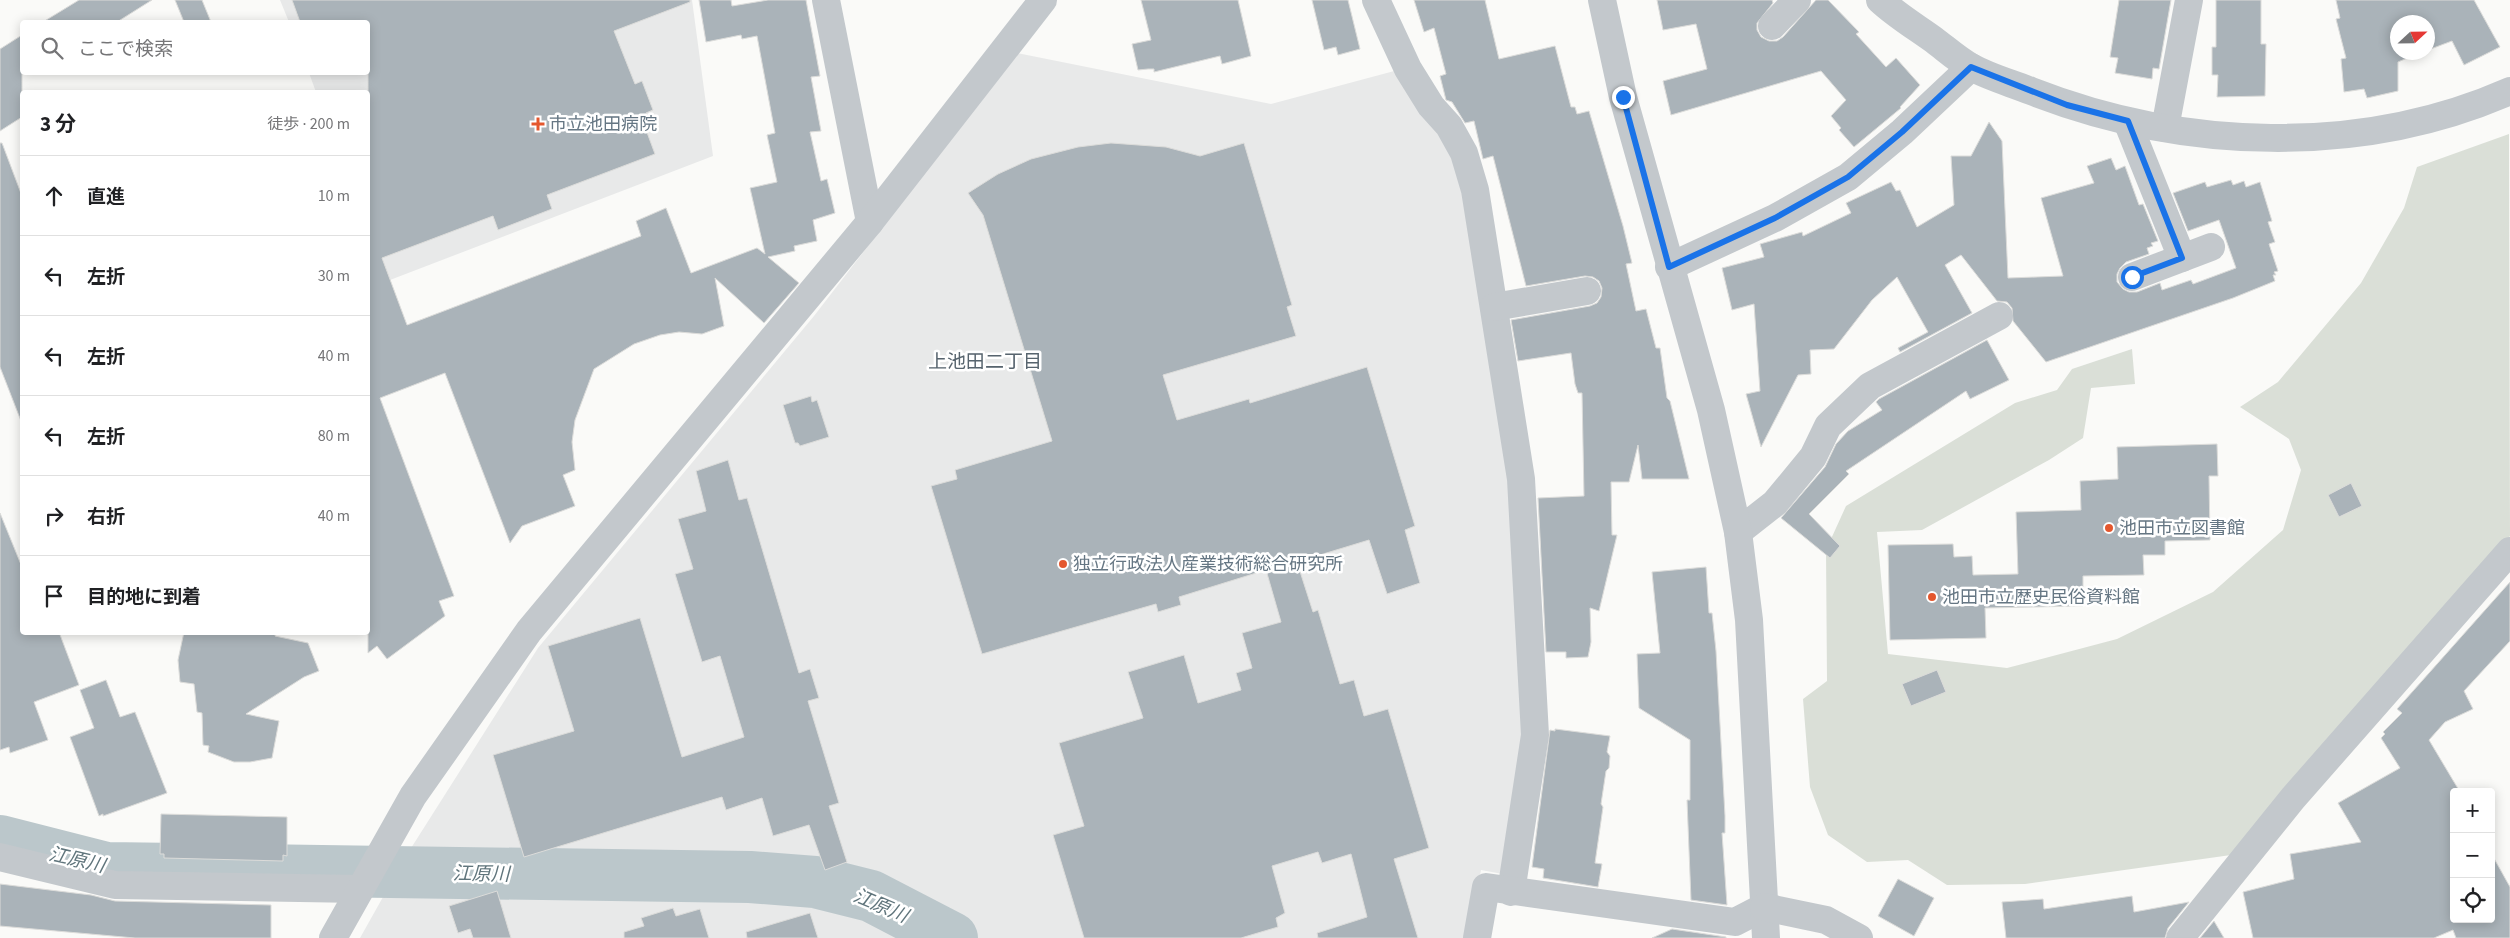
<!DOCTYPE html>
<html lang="ja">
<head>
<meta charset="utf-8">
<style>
	:root { --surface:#fff; --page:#f6f6f6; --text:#202124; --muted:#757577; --line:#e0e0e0 }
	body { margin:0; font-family:"Source Sans 3","Noto Sans JP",sans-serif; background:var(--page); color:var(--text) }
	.controls { position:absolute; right:15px; bottom:15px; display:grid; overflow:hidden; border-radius:5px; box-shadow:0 2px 12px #0003 }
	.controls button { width:45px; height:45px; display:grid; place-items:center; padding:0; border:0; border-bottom:1px solid var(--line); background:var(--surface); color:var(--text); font:25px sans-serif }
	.compass { position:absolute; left:2390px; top:15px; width:45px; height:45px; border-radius:50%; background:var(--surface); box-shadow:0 2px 12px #0003; rotate:68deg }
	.stop { position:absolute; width:15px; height:15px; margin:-11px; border:4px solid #1a73e8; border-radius:50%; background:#fff }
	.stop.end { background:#1a73e8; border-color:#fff; box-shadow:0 1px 5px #0008 }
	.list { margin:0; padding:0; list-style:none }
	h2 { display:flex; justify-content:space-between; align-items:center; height:65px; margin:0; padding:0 20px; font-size:21px }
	h2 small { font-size:16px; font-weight:400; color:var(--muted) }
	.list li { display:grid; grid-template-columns:32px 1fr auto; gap:15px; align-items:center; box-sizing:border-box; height:80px; padding:0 20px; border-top:1px solid var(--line) }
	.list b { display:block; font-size:19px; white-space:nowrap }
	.list em { font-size:16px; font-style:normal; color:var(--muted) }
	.icon { flex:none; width:28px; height:28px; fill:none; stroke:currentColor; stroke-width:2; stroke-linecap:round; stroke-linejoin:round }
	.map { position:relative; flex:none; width:2510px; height:938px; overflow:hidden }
	.search { position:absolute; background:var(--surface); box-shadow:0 2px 12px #0003; left:20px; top:20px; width:350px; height:55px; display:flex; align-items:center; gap:12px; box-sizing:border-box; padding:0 18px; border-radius:5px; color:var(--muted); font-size:19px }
	.panel { position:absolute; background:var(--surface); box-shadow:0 2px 12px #0003; left:20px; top:90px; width:350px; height:545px; border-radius:5px }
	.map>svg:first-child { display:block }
</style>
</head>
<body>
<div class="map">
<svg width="2510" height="938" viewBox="0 0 2510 938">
	<rect width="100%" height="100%" fill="#fafaf8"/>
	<g fill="#e8e9e9">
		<path d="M280,0H692L713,156L390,280L368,223V92H316L309,73L368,72V22H289Z"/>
		<path d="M1017,53L1271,104L1398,70L1442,135L1465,191L1514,480L1524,737L1508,875L1481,870L1468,938H360L406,856L538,648L814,316Z"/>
	</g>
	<path fill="#dadfd7" d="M2509,134L2510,536L2231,855L2025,884L1947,885L1908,860L1867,862L1828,835L1810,787L1803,699L1827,681L1826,550L1846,506L2015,403L2057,390L2072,369L2132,349L2135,384L2091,388L2083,438L2049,460L1922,530L1877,532L1888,654L2007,668L2117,639L2213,592L2283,530L2301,470L2289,439L2240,407L2278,382L2361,283L2404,208L2417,167Z"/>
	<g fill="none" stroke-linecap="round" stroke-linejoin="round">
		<path stroke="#bbc7cb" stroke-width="52" d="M0,841L106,868L750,877L815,882L871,896L952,938"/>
	</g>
	<g fill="#aab3b9" stroke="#dcdcda">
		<path d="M79,0H152L117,22H43Z"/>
		<path d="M175,0H202L211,22H184Z"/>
		<path d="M292,0H690V2L614,31L635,84L642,81L653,110L646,113L651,126L645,127L655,154L547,195L552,209L498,230L493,216L382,258L407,325L641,236L636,221L666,208L691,273L757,248L765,254L750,188L777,182L767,135L775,133L757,36L742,39L741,35L706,42L699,0H731L732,6L768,0H806L820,76L811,77L821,131L810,132L821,181L827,179L835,213L813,220L817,241L794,246L795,251L768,257L799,283L764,323L715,278L724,326L702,334L679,332L660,335L634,344L594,369L575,420L572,442L575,470L563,475L575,506L522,526L510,543L445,373L380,398L454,596L439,601L445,616L387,659L377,646L368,653V22H300Z"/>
		<path d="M1141,0H1238L1251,56L1222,64L1220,56L1154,72V69H1148L1138,70L1132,44L1151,40Z"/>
		<path d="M1312,0H1348L1360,49L1338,55L1336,47L1324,50Z"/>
		<path d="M1414,0H1485L1499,59L1555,46L1571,107H1575L1577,114L1589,111L1623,226L1632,263L1626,264L1636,311L1646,309L1656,348H1660L1667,398L1670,401L1689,479H1642L1638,445L1629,482H1611L1612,535H1617L1599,611L1590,608L1591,642L1588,657L1566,658V652H1546L1538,498L1584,496L1582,393H1578L1575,384L1571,353L1518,361L1511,320L1590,306L1597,303L1601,297L1602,288L1599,281L1593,277L1585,276L1526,286L1493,156L1483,159L1474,121L1465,123L1452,102L1446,100L1440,76L1446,74L1434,28L1424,32Z"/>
		<path d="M1657,0H1772L1773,3L1757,23V30L1761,37L1769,41H1777L1783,37L1816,0H1828L1859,32L1856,34L1886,67L1896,58L1920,85L1900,107L1901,108L1854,147L1839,130L1841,128L1831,116L1846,100L1821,71L1671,115L1663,81L1707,69L1696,24L1663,30Z"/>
		<path d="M2119,0H2171L2159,69L2153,68L2152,79L2115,73L2118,58L2110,57Z"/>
		<path d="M2216,0H2261V44H2266L2265,96L2217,97L2218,75H2212V47H2216Z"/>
		<path d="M2336,0H2474L2500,47L2464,65L2452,41L2428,50V22H2398V52H2421L2398,62V91L2367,98L2364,89L2344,92L2341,59L2346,58L2336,19L2340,18Z"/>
		<path d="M22,35V117L0,131V49Z"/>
		<path d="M1989,122L2002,141L2008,278L2063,276L2041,198L2094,183L2087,166L2111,158L2116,170L2125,166L2139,205L2143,204L2158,241L2151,243L2153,246L2147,248L2149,254L2126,262L2120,268L2117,274V282L2123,289L2129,292H2137L2160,283L2162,290L2191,280L2193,284L2236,268L2219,220L2188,231L2173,193L2205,182L2207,187L2231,180L2233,185L2244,181L2246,187L2260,182L2272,221L2268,222L2275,242L2269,244L2278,271L2274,272L2276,275H2273L2275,281L2233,298L2046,362L2013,321L2012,308L2007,302L1997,301L1961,255L1945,265L1972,313L1900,352L1898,348L1928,332L1897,277L1872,300L1834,349L1810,350L1811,374L1798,375L1761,447L1746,394L1760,391L1754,304L1732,310L1722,268L1764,257L1760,244L1802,232L1803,236L1851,213L1846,203L1891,182L1896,191L1900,190L1917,227L1954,205L1951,156H1971Z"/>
		<path d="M0,143H2L22,196L21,421L0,367Z"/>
		<path d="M1111,143L1166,147L1200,156L1244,143L1292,305L1287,307L1296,336L1163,375L1177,420L1249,399L1250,403L1367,367L1415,526L1405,530L1420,583L1387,594L1369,540L1297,562L1313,612L1318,610L1340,684L1354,680L1364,716L1388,709L1429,848L1394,859L1418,938H1318L1317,933L1367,917L1351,854L1322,863L1318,852L1272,866L1285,913L1276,918L1278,927L1241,938H1084L1053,835L1084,826L1059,743L1143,718L1128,672L1184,655L1198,703L1241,690L1236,673L1252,668L1242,633L1281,622L1266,570L1179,597L1181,605L1158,612L1156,604L982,654L931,486L957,479L955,470L1052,441L983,215L968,193L998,174L1031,159L1078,147Z"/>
		<path d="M1987,340L2009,380L1970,399L1966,391L1846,471L1849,474L1809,514L1840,546L1830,558L1781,518L1825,467L1836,444L1848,431L1882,410L1876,402L1879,399Z"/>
		<path d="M811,396L812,402L817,400L829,437L800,446L798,443H795L783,405Z"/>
		<path d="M2217,444L2218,476H2209L2210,540L2165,541V555H2143L2144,575L2083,576V606L1985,608L1986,638L1890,640L1888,545L1953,544L1954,557L1972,556L1973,575L2018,574L2016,512L2081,510L2080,481L2118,479L2117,447Z"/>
		<path d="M728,460L739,500L747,498L799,673L810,669L819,698L808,701L839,803L829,806L847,862L825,870L809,825L773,836L762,798L726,810L722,797L524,857L493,755L574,731L548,646L640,618L682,757L744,737L720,656L702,662L675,574L693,569L678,519L706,511L696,471Z"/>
		<path d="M2351,483L2362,506L2339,517L2328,495Z"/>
		<path d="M0,513L22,567V632H59L79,685L34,702L48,740L10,753L9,747L0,750Z"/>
		<path d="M1706,567L1709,613H1712L1716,651L1725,816V833H1722L1727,905L1691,900L1687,800H1690V740L1639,708L1637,654L1660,653L1652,572Z"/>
		<path d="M2510,582V641L2464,691L2473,709L2445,722L2429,740L2460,792H2454V919H2491V853L2510,887V938H2456L2453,930L2434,938H2253L2243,892L2294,879L2290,854L2361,842L2338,803L2400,768L2381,738L2385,734L2383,732L2402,713L2397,709Z"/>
		<path d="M184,632H276L275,636L308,643L319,671L304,677L246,714L279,721L272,758L250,762H234L208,752L209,746L203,745L202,713L197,712L194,684L180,682L178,660Z"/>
		<path d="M1937,670L1946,692L1911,706L1902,684Z"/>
		<path d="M106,680L120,717L135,712L167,793L103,816V814L99,816L70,737L94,728L80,690Z"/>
		<path d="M1555,729L1610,736L1607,752L1610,756L1609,768L1606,771L1601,804L1603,807L1595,863L1602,864L1598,887L1543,878L1544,869L1532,867L1550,730L1555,731Z"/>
		<path d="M161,814L287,817V856L283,855V861L164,858V854H160Z"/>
		<path d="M1898,879L1934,898L1914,936L1878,916Z"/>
		<path d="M0,884L91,895L115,901L271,905V938H135L0,926Z"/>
		<path d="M497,891L511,938H473L470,929L458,933L449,906Z"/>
		<path d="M2132,896L2134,912L2189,902L2168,928L2165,938H2006L2002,902L2043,899L2044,909Z"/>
		<path d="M673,908L676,916L700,909L709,938H624V932L644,926L641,918Z"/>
		<path d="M810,913L818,938H747L746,932Z"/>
		<path d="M2214,921L2224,938H2200Z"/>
		<path d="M1672,929L1726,937V938H1652Z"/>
	</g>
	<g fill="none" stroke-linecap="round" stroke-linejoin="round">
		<g stroke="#c3c8cc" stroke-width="28">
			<path d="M826,0L870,222"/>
			<path d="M1376,0L1408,69L1431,106L1449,126L1464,153L1475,190L1521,479L1535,735L1511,892"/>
			<path d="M1772,26L1797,0"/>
			<path d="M2127,121L2182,258"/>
			<path d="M2165,128L2189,0"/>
			<path d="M1669,267L1775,218L1848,177L1902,132L1971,67"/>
			<path d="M2132,277L2211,247"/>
			<path d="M1494,307L1587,291"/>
			<path d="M1738,532L1775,503L1813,457L1828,426L1870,386L1999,316"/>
			<path d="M0,857L115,885L360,889"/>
			<path d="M333,938L413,796L529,631L870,222L1043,0"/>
			<path d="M1477,938L1486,887L1735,922L1764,907"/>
			<path d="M2180,938L2293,798L2510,551"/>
		</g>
		<g stroke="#c3c8cc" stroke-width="28">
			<path d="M1602,0L1623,97L1711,410L1738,532L1749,620L1766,938"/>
			<path d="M1880,0C1896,15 1916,27 1934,40C1946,49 1958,60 1971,67C1989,77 2011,83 2031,91C2182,150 2360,157 2510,91"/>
			<path d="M1764,907L1826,920L1859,938"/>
		</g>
	</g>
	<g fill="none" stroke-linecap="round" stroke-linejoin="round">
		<path stroke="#1a73e8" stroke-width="6" d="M1623,97L1669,267L1775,218L1848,177L1902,132L1971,67L2067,105L2128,121L2182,258L2132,277"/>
	</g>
	<g fill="#e4572e" stroke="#fff" stroke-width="2">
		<path d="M535.5 116.5h5v5h5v5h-5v5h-5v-5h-5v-5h5z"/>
		<circle cx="2109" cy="528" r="5"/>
		<circle cx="1063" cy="564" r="5"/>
		<circle cx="1932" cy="597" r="5"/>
	</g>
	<g text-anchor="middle" stroke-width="5" stroke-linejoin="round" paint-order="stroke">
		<g font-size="18" fill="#657683" stroke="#fff" text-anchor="start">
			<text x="549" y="130">市立池田病院</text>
			<text x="2119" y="534">池田市立図書館</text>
			<text x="1073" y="570">独立行政法人産業技術総合研究所</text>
			<text x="1942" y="603">池田市立歴史民俗資料館</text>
		</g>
		<g font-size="19" fill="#57646e" stroke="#fff">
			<text x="985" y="368">上池田二丁目</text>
		</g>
		<g font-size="19" font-style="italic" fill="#60757c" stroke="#fff">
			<text transform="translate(77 859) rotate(13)" y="7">江原川</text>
			<text transform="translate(481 873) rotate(1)" y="7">江原川</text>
			<text transform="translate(881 905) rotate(23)" y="7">江原川</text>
		</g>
	</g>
</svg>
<div class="controls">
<button>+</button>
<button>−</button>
<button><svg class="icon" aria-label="locate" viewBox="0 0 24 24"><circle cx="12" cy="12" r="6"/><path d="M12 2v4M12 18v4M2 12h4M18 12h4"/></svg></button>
</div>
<svg class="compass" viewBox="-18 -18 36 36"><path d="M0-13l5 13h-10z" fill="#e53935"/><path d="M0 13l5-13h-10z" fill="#757577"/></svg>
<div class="stop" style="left:2132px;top:277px"></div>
<div class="stop end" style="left:1623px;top:97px"></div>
<div class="search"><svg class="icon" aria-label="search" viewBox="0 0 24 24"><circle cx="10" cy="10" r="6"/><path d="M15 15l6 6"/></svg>ここで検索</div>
<section class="panel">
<h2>3 分<small>徒歩 · 200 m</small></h2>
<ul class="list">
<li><svg class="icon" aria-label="ahead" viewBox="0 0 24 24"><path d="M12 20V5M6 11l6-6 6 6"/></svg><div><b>直進</b></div><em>10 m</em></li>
<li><svg class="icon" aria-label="left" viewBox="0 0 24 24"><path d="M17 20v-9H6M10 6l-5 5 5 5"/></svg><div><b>左折</b></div><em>30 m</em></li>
<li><svg class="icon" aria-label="left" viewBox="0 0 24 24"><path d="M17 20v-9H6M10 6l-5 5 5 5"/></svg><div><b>左折</b></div><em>40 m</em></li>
<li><svg class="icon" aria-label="left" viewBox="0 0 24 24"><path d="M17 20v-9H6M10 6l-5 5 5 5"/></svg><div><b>左折</b></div><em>80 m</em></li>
<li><svg class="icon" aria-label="right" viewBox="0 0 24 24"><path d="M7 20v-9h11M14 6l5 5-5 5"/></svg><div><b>右折</b></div><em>40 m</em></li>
<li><svg class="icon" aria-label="arrive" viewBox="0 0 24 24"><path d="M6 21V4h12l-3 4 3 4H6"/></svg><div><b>目的地に到着</b></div></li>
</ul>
</section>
</div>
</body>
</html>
